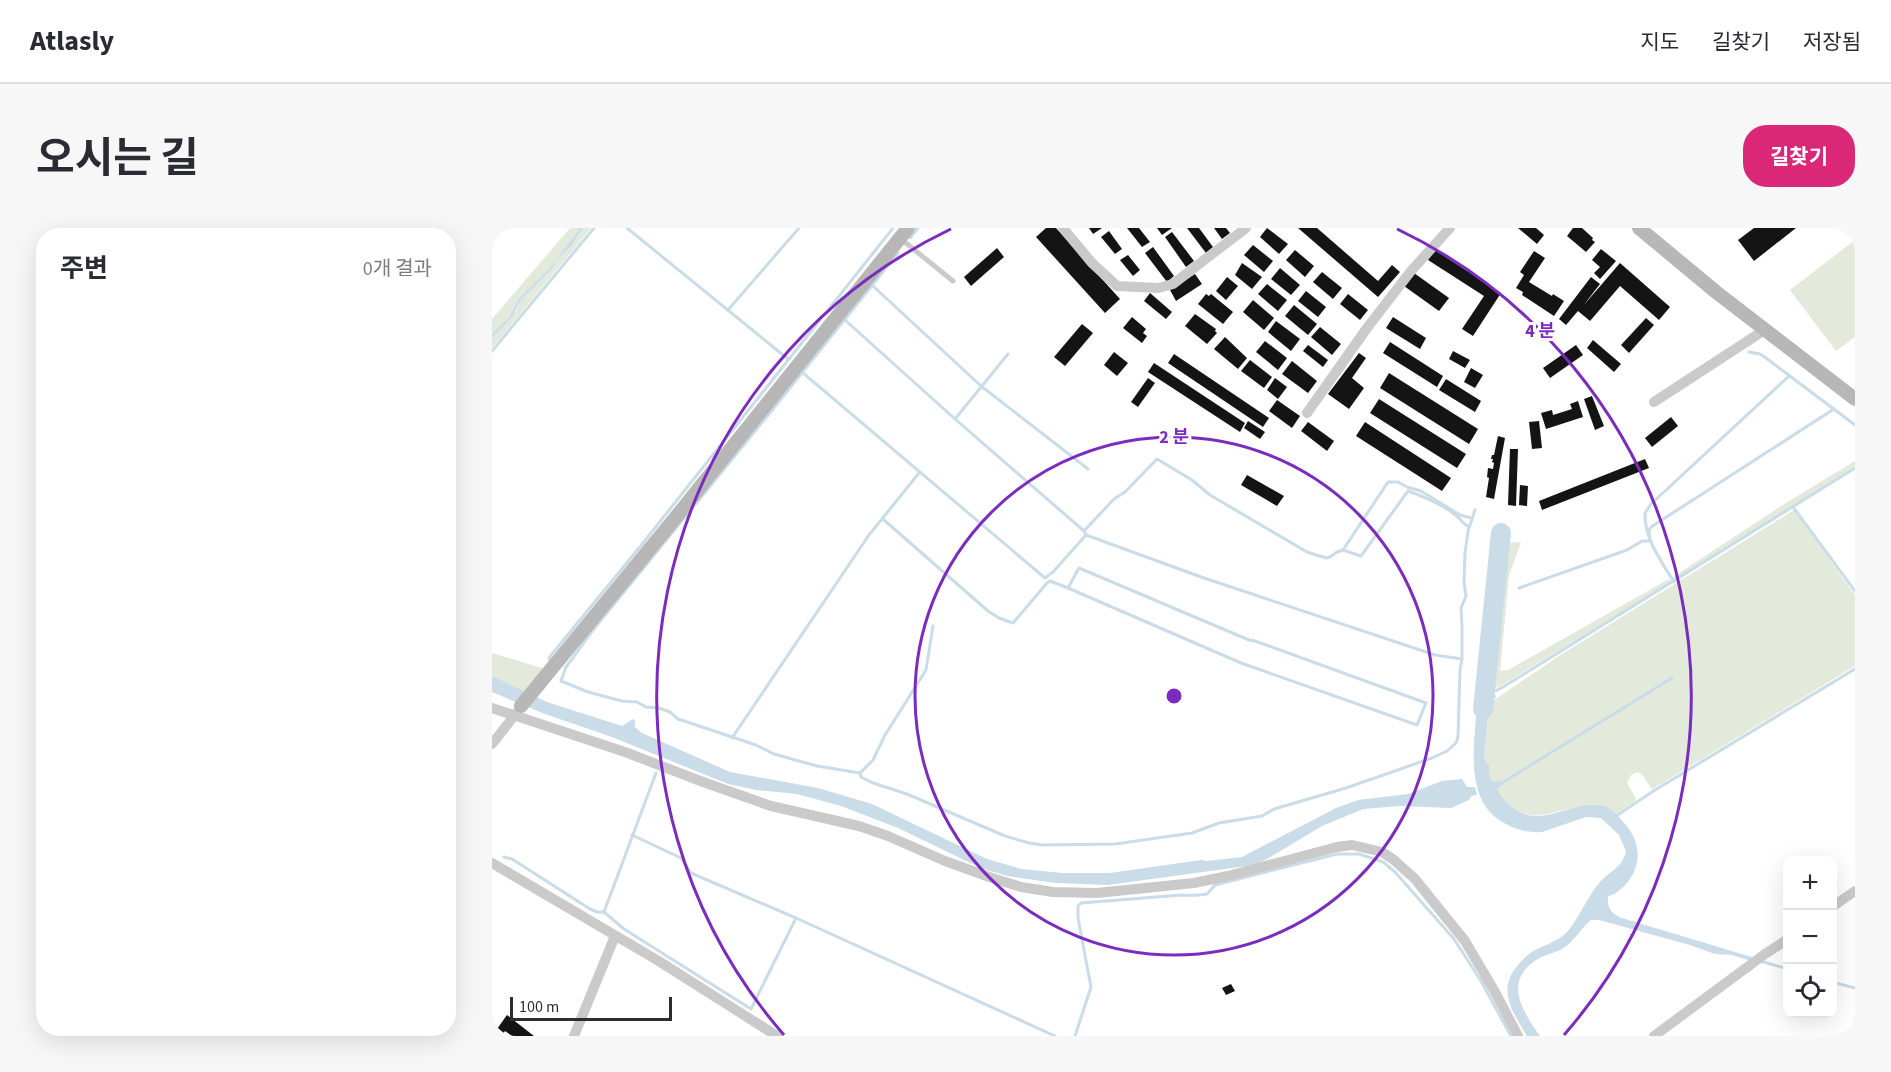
<!DOCTYPE html>
<html lang="ko">
<head>
<meta charset="utf-8">
<style>
	:root { --surface:#fff; --page:#f7f7f7; --text:#2b2b33; --muted:#7c7c81; --line:#e1e1e2; --accent:#db2777 }
	body { margin:0; font-family:"Source Sans 3","Noto Sans KR",sans-serif; background:var(--page); color:var(--text) }
	.controls { position:absolute; right:18px; bottom:18px; display:grid; overflow:hidden; border-radius:12px; box-shadow:0 6px 24px #0002 }
	.controls button { width:54px; height:54px; display:grid; place-items:center; padding:0; border:0; border-bottom:2px solid var(--line); background:var(--surface); color:var(--text); font:30px sans-serif }
	.scale { position:absolute; left:18px; bottom:15px; width:162px; box-sizing:border-box; padding-left:6px; border:3px solid #2d2d2d; border-top:0; font-size:16px; line-height:21px; white-space:nowrap; color:#2d2d2d; -webkit-text-stroke:4px #fff; paint-order:stroke }
	.list { margin:0; padding:0; list-style:none }
	h2 { display:flex; justify-content:space-between; align-items:center; height:78px; margin:0; padding:0 24px; font-size:26px }
	h2 small { font-size:20px; font-weight:400; color:var(--muted) }
	.icon { flex:none; width:33px; height:33px; fill:none; stroke:currentColor; stroke-width:2; stroke-linecap:round; stroke-linejoin:round }
	.map { position:relative; flex:none; width:1363px; height:808px; overflow:hidden; border-radius:24px }
	header { display:flex; align-items:center; gap:36px; box-sizing:border-box; height:84px; padding:0 30px; background:var(--surface); border-bottom:2px solid var(--line) }
	header strong { font-size:28px }
	nav { display:flex; gap:33px; margin-inline-start:auto; font-size:21px }
	.intro { display:flex; align-items:center; justify-content:space-between; box-sizing:border-box; height:144px; padding:0 36px }
	h1 { margin:0; font-size:42px }
	.button { padding:15px 27px; border-radius:24px; background:var(--accent); color:#fff; font-size:21px; font-weight:700 }
	main { display:flex; gap:36px; padding:0 36px }
	aside { flex:1; background:var(--surface); border-radius:24px; box-shadow:0 6px 24px #0002 }
	.map>svg:first-child { display:block }
</style>
</head>
<body>
<header>
<strong>Atlasly</strong>
<nav><a>지도</a><a>길찾기</a><a>저장됨</a></nav>
</header>
<div class="intro"><h1>오시는 길</h1><a class="button">길찾기</a></div>
<main>
<aside>
<h2>주변<small>0개 결과</small></h2>
<ul class="list">
</ul>
</aside>
<div class="map">
<svg width="1363" height="808" viewBox="0 0 1363 808">
	<rect width="100%" height="100%" fill="#fff"/>
	<g fill="#e3e9db">
		<path d="M78,0H88L57,41L27,70L18,88L0,106V91Z"/>
		<path d="M91,0H99L0,120V110L24,83L29,72L60,41L63,34L79,18Z"/>
		<path d="M1363,12V109L1344,123L1298,62Z"/>
		<path d="M1363,233V238L1183,352L1181,349L1297,273Z"/>
		<path d="M1302,282L1363,367V438L1162,560L1160,561C1154,554 1153,547 1145,544L1139,547L1135,555L1144,570L1143,573L1124,586C1085,555 1038,621 1005,561L1013,555L1001,554L998,550L997,537L995,536L992,530L997,478L999,474L1070,426Z"/>
		<path d="M1024,314L1029,315L1017,347L1008,443L1016,442L1177,351L1179,354L1010,457L1001,461L997,459L995,452L1010,315Z"/>
		<path d="M0,425L53,441L33,465L0,448Z"/>
	</g>
	<g fill="#c9dce7">
		<path d="M88,0H91L79,18L63,34L60,41L29,72L20,89L0,110V106L18,88L27,70L57,41Z"/>
		<path d="M0,448L55,474L130,498L141,491L143,493V499L150,505L238,544L326,560L380,576L495,631L529,641L571,645H618L709,632L715,633L750,629L844,580L866,572L916,566L950,553L970,551L975,559H983L985,567L979,568L977,572L959,580L908,578L871,581L830,598L775,631L762,637L616,657L563,655L516,648L491,641L406,600L349,578L305,566L265,562L236,556L120,509L53,486L0,464Z"/>
		<path d="M990,456H996L997,459L1001,461L1004,469L999,474L997,478L992,530L995,536H997L998,550L1001,554L1010,553L1013,555L1005,561C1011,572 1021,582 1032,586C1059,595 1086,569 1114,579C1122,582 1128,590 1134,597C1153,620 1148,648 1124,665C1121,667 1118,667 1116,669C1115,680 1119,686 1130,690L1263,730L1259,733L1240,727L1223,726L1198,717L1107,692H1099C1089,700 1083,712 1073,719C1065,725 1053,726 1044,732C1011,754 1031,784 1048,808H1035C1021,784 1004,762 1026,737C1031,731 1036,726 1043,722C1054,717 1066,713 1075,704C1088,689 1095,669 1108,654C1118,643 1131,639 1134,623L1127,607L1109,590L1094,589L1050,604C1037,605 1025,602 1014,596C979,579 980,536 983,502C984,487 985,470 990,456Z"/>
	</g>
	<g fill="none" stroke-linecap="round" stroke-linejoin="round">
		<g stroke="#c9dce7" stroke-width="3">
			<path d="M135,0L296,131"/>
			<path d="M418,10L426,0"/>
			<path d="M406,25L277,186L101,402L74,439L69,453L96,464L130,473L145,474L154,479L167,480L178,484L186,491L264,517L282,526L325,538L368,545L381,532L393,507L434,442L441,398"/>
			<path d="M381,58L489,158L596,241"/>
			<path d="M236,82L307,0"/>
			<path d="M353,92L463,191L592,303L594,307L712,350L943,427L970,431"/>
			<path d="M0,123L102,0"/>
			<path d="M1257,124L1268,126L1274,130L1363,197"/>
			<path d="M311,145L553,350L561,344L594,307"/>
			<path d="M463,191L516,126"/>
			<path d="M1301,279L1363,363"/>
			<path d="M392,292L496,383L507,390L521,395L555,355L558,353L576,360L749,435L925,497L934,475L763,413L757,412L587,340L576,360"/>
			<path d="M592,303L622,271L633,264L665,231L700,252L718,267L815,324L834,330L838,329L845,324L851,322L869,328L916,263C933,269 952,277 966,289C970,293 971,296 977,299"/>
			<path d="M851,322L896,254H906L915,259L929,263L968,287L980,290"/>
			<path d="M1182,354C1169,333 1152,310 1153,285L1159,276L1297,148"/>
			<path d="M1027,360L1135,322L1150,313H1158L1157,302L1159,299L1342,181"/>
			<path d="M58,432L57,430L60,426L147,320L401,0"/>
			<path d="M999,465L1011,459L1363,240"/>
			<path d="M240,510L377,307L427,245"/>
			<path d="M368,545L369,549L381,555L415,566L513,608L537,615L550,617L623,616L700,605L727,595L770,588L782,581L854,560L940,530L955,523L964,515L966,509L968,442L970,431V398L969,380L974,368L972,355L973,325L976,303L983,282"/>
			<path d="M1008,556L1180,450"/>
			<path d="M1124,588L1163,562L1363,441"/>
			<path d="M12,629L20,631L98,681L105,684H112L132,701L259,781L304,690L199,645L189,630L140,607"/>
			<path d="M112,684L164,545"/>
			<path d="M304,690L563,808"/>
			<path d="M1268,733L1296,741"/>
			<path d="M1340,754L1363,760"/>
			<path d="M583,808L599,759L586,690V678L589,675L689,667C698,668 706,667 715,666L723,657L727,656L845,626H867L891,634L903,644L962,711L989,753L1019,808"/>
		</g>
		<path stroke="#c9dce7" stroke-width="20" d="M991,481L1009,305"/>
	</g>
	<g fill="#141414">
		<path d="M554,0H564L628,71L613,85L544,9Z"/>
		<path d="M597,0H610L601,6Z"/>
		<path d="M635,0H647L658,14L650,19Z"/>
		<path d="M665,0H680L670,7Z"/>
		<path d="M695,0H707L721,19L714,25Z"/>
		<path d="M722,0H734L738,5L730,11Z"/>
		<path d="M775,0L796,16L787,26L768,9Z"/>
		<path d="M806,0H825L886,53L900,37L908,44L886,69Z"/>
		<path d="M1026,0H1044L1052,7L1045,16Z"/>
		<path d="M1081,0H1090L1101,10L1100,12L1103,14L1094,24L1075,8Z"/>
		<path d="M1262,0H1304L1262,33L1246,12Z"/>
		<path d="M617,3L630,21L623,26L609,9Z"/>
		<path d="M680,4L702,33L694,39L673,9Z"/>
		<path d="M761,17L781,33L772,44L752,27Z"/>
		<path d="M661,19L682,48L675,54L653,25Z"/>
		<path d="M505,20L512,29L479,58L472,49Z"/>
		<path d="M1109,21L1124,33L1108,51L1102,45L1108,39L1100,32Z"/>
		<path d="M803,22L822,38L813,49L794,32Z"/>
		<path d="M943,22L1009,65L981,108L970,101L992,68L936,32Z"/>
		<path d="M1042,23L1053,30L1037,54L1060,68L1061,66L1072,73L1062,88L1030,67L1031,64L1024,60L1032,47L1028,44Z"/>
		<path d="M636,27L648,42L641,48L628,32Z"/>
		<path d="M750,35L770,49L760,61L743,47Z"/>
		<path d="M1128,35L1178,79L1167,92L1128,58L1098,93L1086,83L1074,97L1067,91L1099,49L1108,56L1091,78Z"/>
		<path d="M788,40L808,57L799,67L779,51Z"/>
		<path d="M830,44L850,60L841,71L821,54Z"/>
		<path d="M922,45L957,70L947,83L912,58Z"/>
		<path d="M703,46L710,56L684,73L678,62Z"/>
		<path d="M735,49L746,58L734,72L724,63Z"/>
		<path d="M775,56L795,72L786,83L766,66Z"/>
		<path d="M814,63L834,79L826,89L806,73Z"/>
		<path d="M658,65L680,84L674,91L652,73Z"/>
		<path d="M714,66L717,68L719,66L741,84L731,96L706,76Z"/>
		<path d="M856,66L876,82L868,92L848,76Z"/>
		<path d="M761,72L782,90L772,102L751,84Z"/>
		<path d="M802,77L825,96L816,107L793,88Z"/>
		<path d="M703,86L724,101L723,103L725,105L715,116L693,98Z"/>
		<path d="M640,89L654,101L651,105L655,108L650,115L631,100Z"/>
		<path d="M901,89L934,110L928,121L894,100Z"/>
		<path d="M1154,90L1162,97L1137,125L1129,117Z"/>
		<path d="M784,93L808,111L799,123L776,104Z"/>
		<path d="M590,96L601,105L573,138L562,129Z"/>
		<path d="M828,99L849,116L840,127L819,109Z"/>
		<path d="M733,109L755,130L746,141L722,121Z"/>
		<path d="M1101,112L1129,136L1122,144L1095,120Z"/>
		<path d="M773,113L795,130L786,142L764,124Z"/>
		<path d="M898,114L951,148L945,159L891,125Z"/>
		<path d="M816,117L836,132L831,139L811,123Z"/>
		<path d="M1084,117L1091,127L1058,150L1051,140Z"/>
		<path d="M961,123L978,132L973,140L957,131Z"/>
		<path d="M622,124L636,135L625,148L612,137Z"/>
		<path d="M867,125L874,130L860,150L872,160L857,181L836,166Z"/>
		<path d="M682,126L777,190L771,199L676,135Z"/>
		<path d="M758,132L780,149L772,160L749,143Z"/>
		<path d="M800,133L825,153L816,165L790,146Z"/>
		<path d="M662,135L753,195L748,204L656,144Z"/>
		<path d="M979,140L991,147L983,160L972,154Z"/>
		<path d="M897,145L986,201L977,216L888,160Z"/>
		<path d="M656,150L663,155L646,179L639,174Z"/>
		<path d="M783,150L795,159L786,171L775,162Z"/>
		<path d="M954,151L989,173L983,184L947,162Z"/>
		<path d="M1100,168L1112,198L1103,202L1092,171Z"/>
		<path d="M887,171L974,226L965,240L878,185Z"/>
		<path d="M785,172L808,188L800,200L777,183Z"/>
		<path d="M1086,173L1091,189L1054,201L1049,185L1060,182L1061,187L1080,181L1078,176Z"/>
		<path d="M1179,189L1186,198L1160,219L1153,210Z"/>
		<path d="M756,193L773,204L768,211L752,200Z"/>
		<path d="M1047,193L1050,220L1040,221L1037,194Z"/>
		<path d="M816,194L842,213L835,223L809,203Z"/>
		<path d="M873,194L959,250L950,263L864,208Z"/>
		<path d="M1006,208L1013,210L1002,271L994,269L997,250L995,249L996,240L1001,241L1002,235L1000,234L1001,231H999L1000,227H1002Z"/>
		<path d="M1018,221H1026L1024,278L1016,277Z"/>
		<path d="M1153,231L1157,240L1050,282L1047,273Z"/>
		<path d="M755,247L792,268L785,278L749,257Z"/>
		<path d="M1028,257L1036,258L1035,278L1027,277Z"/>
		<path d="M739,756L743,763L734,767L730,760Z"/>
		<path d="M15,787L42,808H20L13,803L10,808H0Z"/>
	</g>
	<g fill="none" stroke-linecap="round" stroke-linejoin="round">
		<path stroke="#cacaca" stroke-width="5" d="M409,11L461,53"/>
		<g stroke="#cacaca" stroke-width="10">
			<path d="M571,0L600,35L625,58L666,60L681,56L754,0"/>
			<path d="M1162,174L1274,101"/>
			<path d="M815,185L875,100L919,43L958,0"/>
			<path d="M0,480L133,524L211,554L279,578L367,598L396,608L453,633L500,650L529,659L561,664L605,665L702,655L736,648L845,619L860,617L890,624L902,632L923,651L973,713L1003,764L1026,808"/>
			<path d="M0,516L26,483"/>
			<path d="M0,635L165,732L285,808"/>
			<path d="M1340,679L1363,663"/>
			<path d="M82,808L123,708"/>
			<path d="M1162,808L1273,726L1296,711"/>
		</g>
		<g stroke="#b7b7b7" stroke-width="14">
			<path d="M1147,0L1224,64L1363,171"/>
			<path d="M29,478L184,289L416,0"/>
		</g>
	</g>
	<g fill="none" stroke="#7b2cbf" stroke-width="3">
		<circle cx="682" cy="468" r="259"/>
		<path d="M292 807A517 517 0 0 1 459 1M905 1A517 517 0 0 1 1072 807"/>
	</g>
	<circle cx="682" cy="468" r="9" fill="#7b2cbf" stroke="#fff" stroke-width="3"/>
	<g font-size="18" text-anchor="middle" font-weight="bold" fill="#7b2cbf" stroke="#fff" stroke-width="6" stroke-linejoin="round" paint-order="stroke">
		<text x="1048" y="109">4 분</text>
		<text x="682" y="215">2 분</text>
	</g>
</svg>
<div class="controls">
<button>+</button>
<button>−</button>
<button><svg class="icon" aria-label="locate" viewBox="0 0 24 24"><circle cx="12" cy="12" r="6"/><path d="M12 2v4M12 18v4M2 12h4M18 12h4"/></svg></button>
</div>
<div class="scale">100 m</div>
</div>
</main>
</body>
</html>
